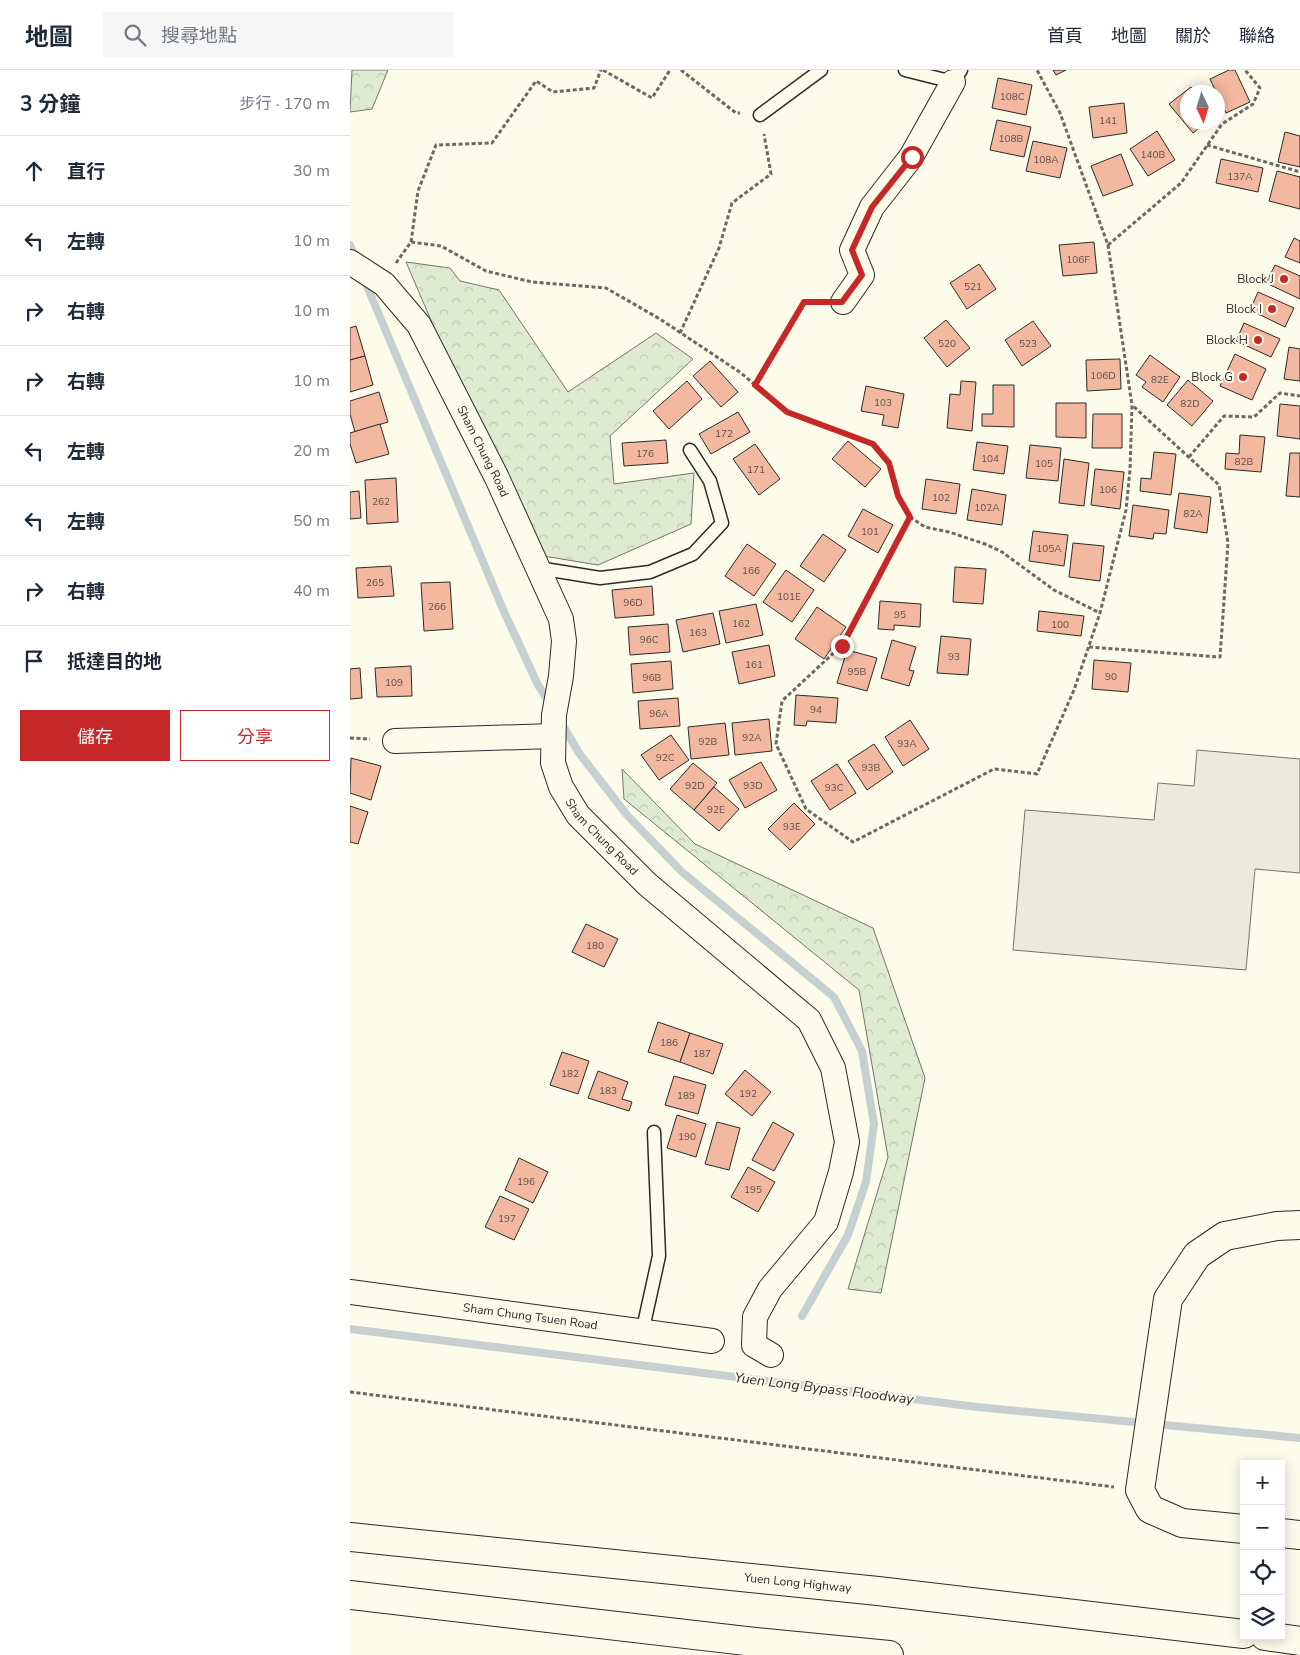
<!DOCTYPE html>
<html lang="zh-TW">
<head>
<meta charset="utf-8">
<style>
	:root { --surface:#fff; --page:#f6f6f7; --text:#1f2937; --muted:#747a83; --line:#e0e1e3; --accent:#c62828 }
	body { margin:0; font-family:"Nunito Sans","Noto Sans TC",sans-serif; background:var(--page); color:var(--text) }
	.controls { position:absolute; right:15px; bottom:15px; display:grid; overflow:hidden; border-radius:0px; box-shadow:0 2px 12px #0003 }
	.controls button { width:45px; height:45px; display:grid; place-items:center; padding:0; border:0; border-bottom:1px solid var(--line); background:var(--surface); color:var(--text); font:25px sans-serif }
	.compass { position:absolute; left:830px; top:15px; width:45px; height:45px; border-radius:50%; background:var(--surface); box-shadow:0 2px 12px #0003; rotate:176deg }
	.stop { position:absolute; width:15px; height:15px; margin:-11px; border:4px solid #c62828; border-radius:50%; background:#fff }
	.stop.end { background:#c62828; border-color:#fff; box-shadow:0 1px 5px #0008 }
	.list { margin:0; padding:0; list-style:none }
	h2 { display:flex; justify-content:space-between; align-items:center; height:65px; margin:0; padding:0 20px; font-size:21px }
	h2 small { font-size:16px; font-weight:400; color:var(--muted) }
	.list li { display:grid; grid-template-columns:32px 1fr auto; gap:15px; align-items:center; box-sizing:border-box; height:70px; padding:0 20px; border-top:1px solid var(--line) }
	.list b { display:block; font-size:19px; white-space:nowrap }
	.list em { font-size:16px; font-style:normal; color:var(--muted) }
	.actions { display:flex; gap:10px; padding:15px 20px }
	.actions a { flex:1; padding:11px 0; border:1px solid var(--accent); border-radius:0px; text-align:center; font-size:18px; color:var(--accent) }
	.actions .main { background:var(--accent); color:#fff }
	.icon { flex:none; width:28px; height:28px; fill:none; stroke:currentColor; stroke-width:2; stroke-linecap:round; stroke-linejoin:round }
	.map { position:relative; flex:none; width:950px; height:1585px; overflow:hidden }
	header { display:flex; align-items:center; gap:30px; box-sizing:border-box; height:70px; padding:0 25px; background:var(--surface); border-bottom:1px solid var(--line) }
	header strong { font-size:24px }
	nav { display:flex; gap:28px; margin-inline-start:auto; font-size:18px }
	.search { width:350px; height:45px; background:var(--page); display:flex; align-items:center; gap:12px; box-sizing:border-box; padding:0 18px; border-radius:0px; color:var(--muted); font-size:19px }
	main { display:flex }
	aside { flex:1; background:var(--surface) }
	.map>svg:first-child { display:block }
</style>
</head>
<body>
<header>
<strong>地圖</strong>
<div class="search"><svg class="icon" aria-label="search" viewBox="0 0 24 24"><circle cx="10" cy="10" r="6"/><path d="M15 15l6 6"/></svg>搜尋地點</div>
<nav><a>首頁</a><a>地圖</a><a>關於</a><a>聯絡</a></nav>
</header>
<main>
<aside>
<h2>3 分鐘<small>步行 · 170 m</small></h2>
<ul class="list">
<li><svg class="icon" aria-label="ahead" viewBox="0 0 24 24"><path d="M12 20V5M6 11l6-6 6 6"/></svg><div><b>直行</b></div><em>30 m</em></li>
<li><svg class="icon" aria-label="left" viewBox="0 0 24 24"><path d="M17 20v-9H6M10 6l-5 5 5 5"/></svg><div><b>左轉</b></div><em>10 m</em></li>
<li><svg class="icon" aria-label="right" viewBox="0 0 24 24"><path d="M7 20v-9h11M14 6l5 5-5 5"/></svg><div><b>右轉</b></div><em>10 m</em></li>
<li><svg class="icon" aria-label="right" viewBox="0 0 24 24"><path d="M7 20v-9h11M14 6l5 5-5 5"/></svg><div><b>右轉</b></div><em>10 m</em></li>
<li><svg class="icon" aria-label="left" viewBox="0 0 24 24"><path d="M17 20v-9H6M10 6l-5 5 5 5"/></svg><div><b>左轉</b></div><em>20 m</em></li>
<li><svg class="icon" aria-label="left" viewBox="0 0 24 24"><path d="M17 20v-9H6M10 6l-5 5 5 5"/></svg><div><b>左轉</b></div><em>50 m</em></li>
<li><svg class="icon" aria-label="right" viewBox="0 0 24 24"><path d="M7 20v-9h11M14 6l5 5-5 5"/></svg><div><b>右轉</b></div><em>40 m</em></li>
<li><svg class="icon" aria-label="arrive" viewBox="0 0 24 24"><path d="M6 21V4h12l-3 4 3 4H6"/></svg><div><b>抵達目的地</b></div></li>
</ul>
<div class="actions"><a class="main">儲存</a><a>分享</a></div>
</aside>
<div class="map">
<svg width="950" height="1585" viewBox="0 0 950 1585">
	<defs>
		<pattern id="forest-crowns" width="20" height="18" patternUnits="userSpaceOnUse" patternTransform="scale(1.25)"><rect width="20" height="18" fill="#deebd1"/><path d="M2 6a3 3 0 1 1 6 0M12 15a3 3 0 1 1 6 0" fill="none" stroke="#bfcab4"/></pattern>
	</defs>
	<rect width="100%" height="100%" fill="#fdfbea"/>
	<g fill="url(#forest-crowns)" stroke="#74746e">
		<path d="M2,0H38L22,39L0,42Z"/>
		<path d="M56,192L100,198L110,211L149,220L218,322L306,263L343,289L260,366L264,414L344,403L341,454L248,495L181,484Z"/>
		<path d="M272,699L345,774L523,858L575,1008L531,1223L498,1219L538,1087L509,920L274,729Z"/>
	</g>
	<path fill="#eceadb" stroke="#74746e" d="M847,680L950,689V803L905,799L896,900L663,880L675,740L804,750L808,713L844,716Z"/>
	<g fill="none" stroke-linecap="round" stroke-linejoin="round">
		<g stroke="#c7d0d0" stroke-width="8">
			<path d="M0,175L6,189"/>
			<path d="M14,209L155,544L188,615L201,635"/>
			<path d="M211,652L229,683L277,745L332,802L484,927L512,981L524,1054L516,1112L498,1165L452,1246"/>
			<path d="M0,1259L627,1337L950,1368"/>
		</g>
	</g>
	<g fill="#f2b8a0" stroke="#2b2b2b">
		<path d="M703,0H716L706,5Z"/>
		<path d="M879,0H885L900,32L876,43L860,9Z"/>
		<path d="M648,8L682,15L676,45L642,38Z"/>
		<path d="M841,17L845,22H838V52H857L843,63L819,34Z"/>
		<path d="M774,33L777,63L743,68L739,37Z"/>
		<path d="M647,50L681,57L674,87L640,80Z"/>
		<path d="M807,61L825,90L798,106L780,79Z"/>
		<path d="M935,62L950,66V97L928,92Z"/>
		<path d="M683,71L717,78L710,108L676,101Z"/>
		<path d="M771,84L783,115L753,126L741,96Z"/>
		<path d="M871,89L913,98L908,122L866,113Z"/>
		<path d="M927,101L950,107V139L919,131Z"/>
		<path d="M944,168L950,171V193L935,187Z"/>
		<path d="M744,172L747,203L713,206L709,175Z"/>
		<path d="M629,194L646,219L617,239L600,213Z"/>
		<path d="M925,195L950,206V229L916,213Z"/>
		<path d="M908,222L944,238L935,257L900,240Z"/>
		<path d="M596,250L620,278L597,297L574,268Z"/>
		<path d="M683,251L701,276L672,296L655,270Z"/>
		<path d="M894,253L930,269L921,287L886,271Z"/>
		<path d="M6,256L15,286L0,290V258Z"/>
		<path d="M939,277L950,279V311L934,309Z"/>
		<path d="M885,284L916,299L902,330L870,316Z"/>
		<path d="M800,285L830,307L813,332L792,317L796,312L786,305Z"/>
		<path d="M15,286L23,315L0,322V290Z"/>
		<path d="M770,289L771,319L737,321L736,290Z"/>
		<path d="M360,291L388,322L371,337L343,306Z"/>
		<path d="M838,310L863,331L842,356L817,335Z"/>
		<path d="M337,311L352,329L319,359L303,341Z"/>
		<path d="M611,311L626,312L622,361L597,358L600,324L610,325Z"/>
		<path d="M643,315H664V357L632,356V344H643Z"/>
		<path d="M516,316L554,324L548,358L532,355L534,345L511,341Z"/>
		<path d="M29,322L38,352L5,362L0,344V331Z"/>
		<path d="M706,333H736V368L706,367Z"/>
		<path d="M930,334L950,336V369L927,366Z"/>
		<path d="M388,342L400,362L361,384L349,364Z"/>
		<path d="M743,344H772V378H742Z"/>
		<path d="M30,354L39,384L6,393L0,374V363Z"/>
		<path d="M890,365L915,367L911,402L875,399L876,383L889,384Z"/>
		<path d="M316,370L318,393L274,396L272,373Z"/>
		<path d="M498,371L531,399L515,417L482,389Z"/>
		<path d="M627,372L658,376L654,404L623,400Z"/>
		<path d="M405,374L430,409L409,425L383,389Z"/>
		<path d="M680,375L711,378L708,411L676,408Z"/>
		<path d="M804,382L826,384L821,425L790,421L791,408L801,409Z"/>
		<path d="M940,383H950V427L936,426Z"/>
		<path d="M714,389L739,393L734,436L709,433Z"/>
		<path d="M745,399L774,402L770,439L741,435Z"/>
		<path d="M46,408L48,452L17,454L15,410Z"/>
		<path d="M576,409L610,414L606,444L572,439Z"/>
		<path d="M622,419L656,425L652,455L617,450Z"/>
		<path d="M9,421L11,448L0,449V422Z"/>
		<path d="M829,423L861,427L857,463L824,458Z"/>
		<path d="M783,435L819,440L816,464L804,463L803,469L779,466Z"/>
		<path d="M513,439L543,455L528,483L498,466Z"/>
		<path d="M683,461L718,465L714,496L679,491Z"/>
		<path d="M473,464L496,480L474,512L450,496Z"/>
		<path d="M723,473L754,476L750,511L719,507Z"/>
		<path d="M397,474L426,494L404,526L375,506Z"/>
		<path d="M41,496L44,526L8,528L6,498Z"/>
		<path d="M605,497L636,499L633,534L603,532Z"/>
		<path d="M436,500L464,520L442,552L413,532Z"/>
		<path d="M100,512L103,559L74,561L71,513Z"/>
		<path d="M302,516L304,545L265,548L262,520Z"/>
		<path d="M530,531L571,534L570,557L544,555V560L528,559Z"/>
		<path d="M406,534L413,565L376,573L369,541Z"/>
		<path d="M467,537L496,557L474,589L445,569Z"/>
		<path d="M689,541L734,546L731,566L687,561Z"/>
		<path d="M363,543L370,574L333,582L326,550Z"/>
		<path d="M318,554L320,582L280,585L278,557Z"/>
		<path d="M591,566L621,569L618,605L587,603Z"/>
		<path d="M542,570L566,577L559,600L564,601L559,616L531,608Z"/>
		<path d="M419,575L425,606L389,614L382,582Z"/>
		<path d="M497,580L527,588L517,621L487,613Z"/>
		<path d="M744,590L781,593L778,622L742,619Z"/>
		<path d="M321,591L323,619L283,623L281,594Z"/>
		<path d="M61,596L62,626L27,627L25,598Z"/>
		<path d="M10,598L12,628L0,629V599Z"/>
		<path d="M446,625L488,628L486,653L457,651L456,656L444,655Z"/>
		<path d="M328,628L330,656L290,659L288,631Z"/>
		<path d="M419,649L422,681L385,685L382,653Z"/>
		<path d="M560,650L579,679L553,696L535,667Z"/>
		<path d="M375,653L379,685L341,689L338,657Z"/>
		<path d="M321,665L339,690L309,710L291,685Z"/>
		<path d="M524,674L543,702L517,720L498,691Z"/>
		<path d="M1,688L31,696L21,730L0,723Z"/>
		<path d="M411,692L427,720L395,738L379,710Z"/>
		<path d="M343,693L367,713L344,740L320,719Z"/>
		<path d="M487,694L506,723L480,740L461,711Z"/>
		<path d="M364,717L389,739L369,761L344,740Z"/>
		<path d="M444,733L465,754L440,780L418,759Z"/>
		<path d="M0,736L18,742L8,774L0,772Z"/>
		<path d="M236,854L268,869L254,897L222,882Z"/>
		<path d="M308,952L340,963L330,992L298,982Z"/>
		<path d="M340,963L373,974L363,1004L330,992Z"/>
		<path d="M212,982L239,991L228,1024L200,1015Z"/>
		<path d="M395,1000L421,1022L402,1046L375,1024Z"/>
		<path d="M248,1001L278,1012L272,1029L282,1032L279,1041L238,1028Z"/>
		<path d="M324,1006L356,1015L348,1044L315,1035Z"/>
		<path d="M327,1045L356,1054L346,1087L317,1078Z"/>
		<path d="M367,1052L390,1058L379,1100L355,1094Z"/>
		<path d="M423,1052L444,1064L424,1101L402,1090Z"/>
		<path d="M169,1088L198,1102L183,1133L155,1120Z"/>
		<path d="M398,1097L425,1112L408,1142L381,1127Z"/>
		<path d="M150,1126L179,1139L164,1170L135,1157Z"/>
	</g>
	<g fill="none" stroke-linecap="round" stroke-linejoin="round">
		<g stroke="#2b2b2b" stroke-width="15">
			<g id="service">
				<path d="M555,0L603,12L611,0"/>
				<path d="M410,45L471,0"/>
				<path d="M188,498L250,508L300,502L343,484L372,453L360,411L340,380"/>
				<path d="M292,1263L309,1186L304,1062"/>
			</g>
		</g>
		<g stroke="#2b2b2b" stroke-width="26">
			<g id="minor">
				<path id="s1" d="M0,192L34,214L69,255L147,408L211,549L214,571L211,606L204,645L203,693L211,717L228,745L297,814L459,950L483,998L497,1072L491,1102L476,1152L420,1219L405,1247L404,1275L421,1285"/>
				<path d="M493,232L512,205L502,180L522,137L561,87L603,12"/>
				<path d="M45,671L203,666"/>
				<path id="s2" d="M0,1222L362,1271"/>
			</g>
		</g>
		<g stroke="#2b2b2b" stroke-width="30">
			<g id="tertiary">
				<path d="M894,1459L832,1453L800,1439L790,1420L818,1229L847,1185L875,1166L927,1156L950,1155"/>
				<path d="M931,1463L950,1465"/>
			</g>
		</g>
		<g stroke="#2b2b2b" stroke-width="30">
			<g id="motorway">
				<path id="s3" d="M0,1467L528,1521L894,1564"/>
				<path d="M0,1525L396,1571L539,1585"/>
				<path d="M915,1566L950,1571"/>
			</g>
		</g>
		<g stroke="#6a6964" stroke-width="3" stroke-dasharray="4 2.5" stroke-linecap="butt">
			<path d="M253,0L302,28L320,0"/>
			<path d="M331,0L386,43H390"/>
			<path d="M857,75L950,102"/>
			<path d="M61,172L68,121L86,75L142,73L186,11L203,22L244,18L251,0"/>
			<path d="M758,175L831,113L872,54L903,34L910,18L895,0"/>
			<path d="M46,193L61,172L91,176L136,201L182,212L256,218L310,249L391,303L437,342L523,374L539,393L548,426L560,447L575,457L599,462L635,474L652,482L704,520L750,543"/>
			<path d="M330,263L369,178L382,133L421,104L414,64"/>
			<path d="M405,315L454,233L467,232"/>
			<path d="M839,387L874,346L904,347L930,323L950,326"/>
			<path d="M560,447L491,576L432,631L426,674L456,739L503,772L644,699L687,704L724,620L750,543L776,440L780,400L782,335L758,175L710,43L687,0"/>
			<path d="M739,577L870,587L878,473L869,415L782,335"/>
			<path d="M0,668L20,669"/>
			<path d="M0,1322L764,1417"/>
		</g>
		<use href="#service" stroke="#fdfbea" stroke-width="12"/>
		<use href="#minor" stroke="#fdfbea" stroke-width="24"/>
		<use href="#tertiary" stroke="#fdfbea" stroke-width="28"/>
		<use href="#motorway" stroke="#fdfbea" stroke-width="28"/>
	</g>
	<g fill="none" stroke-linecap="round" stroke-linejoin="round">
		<path stroke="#c62828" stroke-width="6" d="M492,576L560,447L548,426L539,393L523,374L437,342L405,315L454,232H492L512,205L502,180L522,137L562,87"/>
	</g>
	<g fill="#c62828" stroke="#fdfbea" stroke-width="2">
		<circle cx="934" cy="209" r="5"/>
		<circle cx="922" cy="239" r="5"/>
		<circle cx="908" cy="270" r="5"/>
		<circle cx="893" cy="307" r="5"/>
	</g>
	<g text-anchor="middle" stroke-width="4" stroke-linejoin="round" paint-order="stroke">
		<g font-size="10" fill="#5d4e48">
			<text x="662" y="30">108C</text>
			<text x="758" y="54">141</text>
			<text x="661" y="72">108B</text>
			<text x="803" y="88">140B</text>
			<text x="696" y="93">108A</text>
			<text x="890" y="110">137A</text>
			<text x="728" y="193">106F</text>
			<text x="623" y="220">521</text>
			<text x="597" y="277">520</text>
			<text x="678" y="277">523</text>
			<text x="753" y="309">106D</text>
			<text x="810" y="313">82E</text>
			<text x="533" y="336">103</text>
			<text x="840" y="337">82D</text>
			<text x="374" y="367">172</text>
			<text x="295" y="387">176</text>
			<text x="640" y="392">104</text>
			<text x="894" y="395">82B</text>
			<text x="694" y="397">105</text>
			<text x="406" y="403">171</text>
			<text x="758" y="423">106</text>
			<text x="591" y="431">102</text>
			<text x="31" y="435">262</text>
			<text x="637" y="441">102A</text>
			<text x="843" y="447">82A</text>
			<text x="520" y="465">101</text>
			<text x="699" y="482">105A</text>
			<text x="401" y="504">166</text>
			<text x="25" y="516">265</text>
			<text x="439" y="530">101E</text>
			<text x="283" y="536">96D</text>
			<text x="87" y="540">266</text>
			<text x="550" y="548">95</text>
			<text x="391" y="557">162</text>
			<text x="710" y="558">100</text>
			<text x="348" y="566">163</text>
			<text x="299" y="573">96C</text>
			<text x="604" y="590">93</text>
			<text x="404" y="598">161</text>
			<text x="507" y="605">95B</text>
			<text x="761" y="610">90</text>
			<text x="302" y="611">96B</text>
			<text x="44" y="616">109</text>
			<text x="466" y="643">94</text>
			<text x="309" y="647">96A</text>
			<text x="402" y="671">92A</text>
			<text x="358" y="675">92B</text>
			<text x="557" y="677">93A</text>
			<text x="315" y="691">92C</text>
			<text x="521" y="701">93B</text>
			<text x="345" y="719">92D</text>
			<text x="403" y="719">93D</text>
			<text x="484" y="721">93C</text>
			<text x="366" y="743">92E</text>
			<text x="442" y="760">93E</text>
			<text x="245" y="879">180</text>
			<text x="319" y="976">186</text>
			<text x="352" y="987">187</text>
			<text x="220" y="1007">182</text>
			<text x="258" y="1024">183</text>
			<text x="398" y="1027">192</text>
			<text x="336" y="1029">189</text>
			<text x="337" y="1070">190</text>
			<text x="176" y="1115">196</text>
			<text x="403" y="1123">195</text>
			<text x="157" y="1152">197</text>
		</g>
		<g font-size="12" fill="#2b2b2b" stroke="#fdfbea" text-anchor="end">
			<text x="924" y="213">Block J</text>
			<text x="912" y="243">Block I</text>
			<text x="898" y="274">Block H</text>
			<text x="883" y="311">Block G</text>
		</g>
		<g font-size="12" fill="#2b2b2b" stroke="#fdfbea">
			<text dy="4" stroke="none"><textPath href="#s1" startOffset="236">Sham Chung Road</textPath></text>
			<text dy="4" stroke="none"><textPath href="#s1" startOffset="656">Sham Chung Road</textPath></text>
			<text dy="4" stroke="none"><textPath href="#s2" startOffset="182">Sham Chung Tsuen Road</textPath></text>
			<text dy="4" stroke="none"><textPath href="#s3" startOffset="450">Yuen Long Highway</textPath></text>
		</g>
		<g font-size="14" font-style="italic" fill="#2b2b2b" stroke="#fdfbea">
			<text transform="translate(474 1318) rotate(7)" y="5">Yuen Long Bypass Floodway</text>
		</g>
	</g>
</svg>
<div class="controls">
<button>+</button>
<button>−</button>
<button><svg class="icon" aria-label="locate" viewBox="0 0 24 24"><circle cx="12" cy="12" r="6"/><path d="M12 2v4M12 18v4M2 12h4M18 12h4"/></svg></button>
<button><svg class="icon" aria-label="layers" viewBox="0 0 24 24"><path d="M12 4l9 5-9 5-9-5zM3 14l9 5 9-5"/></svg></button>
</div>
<svg class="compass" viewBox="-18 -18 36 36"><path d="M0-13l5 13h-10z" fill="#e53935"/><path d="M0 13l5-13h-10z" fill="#747a83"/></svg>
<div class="stop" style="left:562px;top:87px"></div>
<div class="stop end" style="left:492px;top:576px"></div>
</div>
</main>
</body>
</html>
